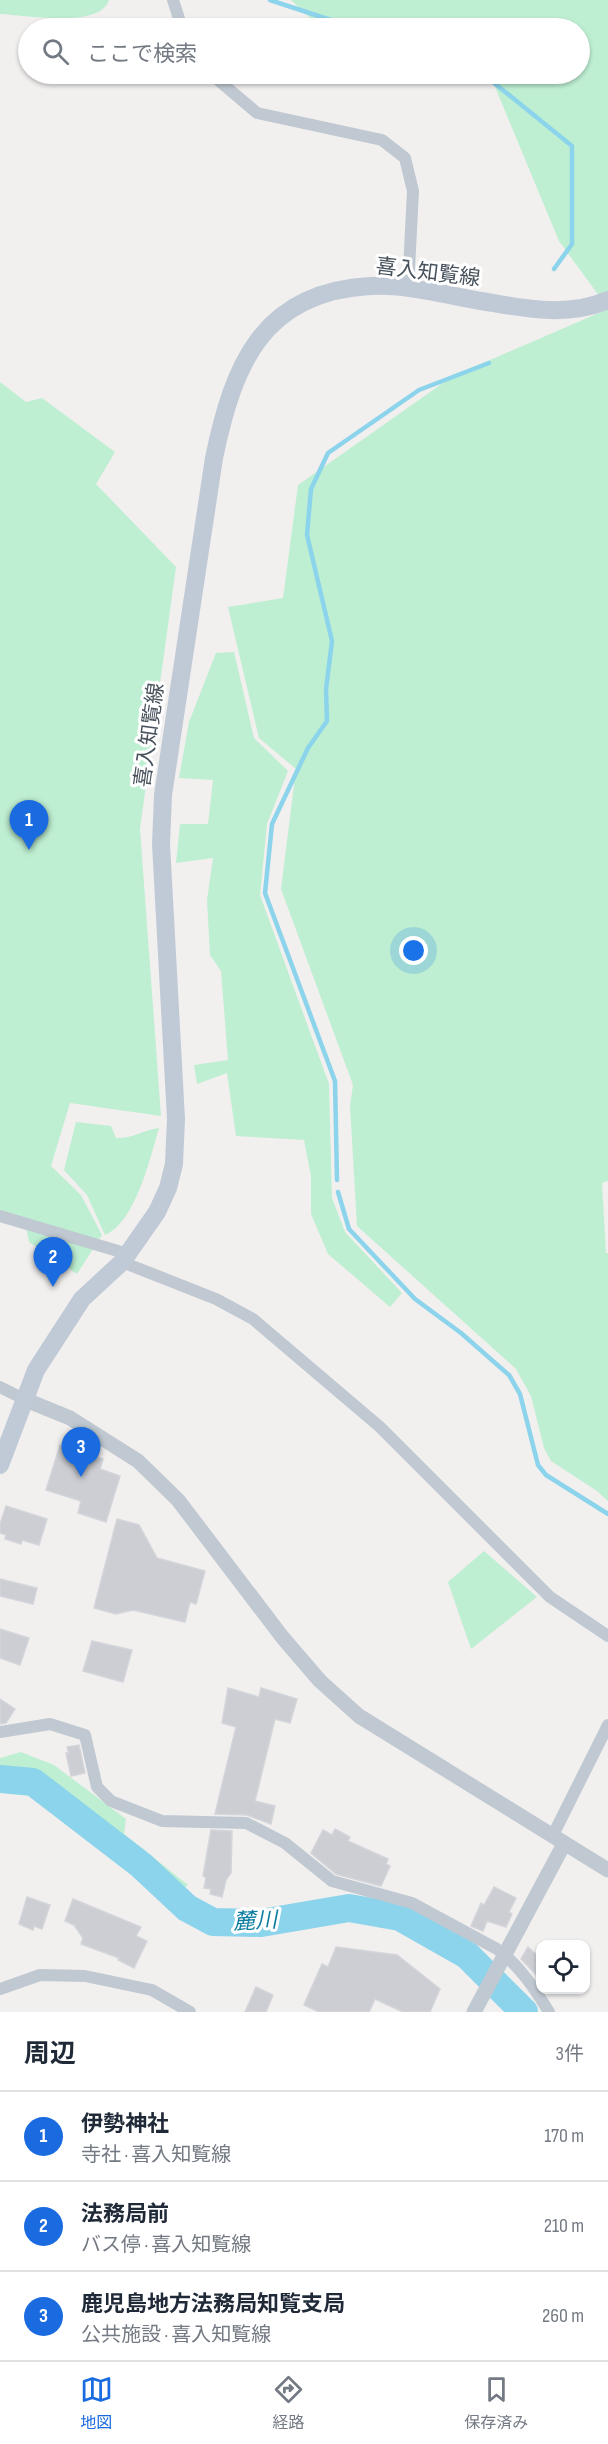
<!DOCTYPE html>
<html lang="ja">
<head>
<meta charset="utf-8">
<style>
	:root { --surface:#fff; --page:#f2f2f3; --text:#1f2937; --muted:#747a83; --line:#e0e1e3; --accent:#1b6be0 }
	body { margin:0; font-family:"Sofia Sans Condensed","Noto Sans JP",sans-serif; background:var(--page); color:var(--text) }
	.controls { position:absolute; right:18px; bottom:18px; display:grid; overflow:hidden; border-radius:12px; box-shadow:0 2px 4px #0004 }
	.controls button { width:54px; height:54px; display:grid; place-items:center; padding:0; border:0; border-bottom:2px solid var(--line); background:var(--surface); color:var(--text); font:30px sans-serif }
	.you { position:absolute; left:414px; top:951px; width:21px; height:21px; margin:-15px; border:4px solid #fff; border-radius:50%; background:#1a73e8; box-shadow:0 0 0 9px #1a73e833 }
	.badge { display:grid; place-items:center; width:39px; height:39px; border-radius:50%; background:var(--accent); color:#fff; font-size:20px; font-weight:700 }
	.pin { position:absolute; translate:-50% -50px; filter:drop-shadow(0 2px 3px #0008) }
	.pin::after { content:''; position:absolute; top:32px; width:21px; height:18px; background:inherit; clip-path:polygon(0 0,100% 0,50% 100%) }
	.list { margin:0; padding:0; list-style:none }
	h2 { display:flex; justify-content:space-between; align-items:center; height:78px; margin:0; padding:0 24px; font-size:26px }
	h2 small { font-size:20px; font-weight:400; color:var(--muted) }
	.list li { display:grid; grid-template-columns:39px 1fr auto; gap:18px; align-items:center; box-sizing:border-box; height:90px; padding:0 24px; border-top:2px solid var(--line) }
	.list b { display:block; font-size:22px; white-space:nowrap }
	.list p { margin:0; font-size:20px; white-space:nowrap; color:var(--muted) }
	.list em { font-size:20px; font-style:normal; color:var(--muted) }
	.icon { flex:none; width:33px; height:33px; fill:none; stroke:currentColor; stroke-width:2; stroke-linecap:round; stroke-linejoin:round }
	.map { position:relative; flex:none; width:608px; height:2012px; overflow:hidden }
	.search { position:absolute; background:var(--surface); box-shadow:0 2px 4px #0004; left:18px; right:18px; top:18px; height:66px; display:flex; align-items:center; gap:15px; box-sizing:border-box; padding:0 21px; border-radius:33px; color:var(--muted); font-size:22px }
	.sheet { height:348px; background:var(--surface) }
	nav { display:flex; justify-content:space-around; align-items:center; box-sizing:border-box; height:84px; border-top:2px solid var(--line); background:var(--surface); font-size:16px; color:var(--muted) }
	nav a { display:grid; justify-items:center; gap:3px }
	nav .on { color:var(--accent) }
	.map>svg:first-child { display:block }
</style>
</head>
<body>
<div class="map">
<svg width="608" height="2012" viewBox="0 0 608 2012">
	<rect width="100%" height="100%" fill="#f2efef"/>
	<g fill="#beefd2">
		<path d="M0,0H109C100,29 25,15 0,14Z"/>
		<path d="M291,0H608V308L559,241L490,75L485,74H580V28H321Z"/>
		<path d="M608,309V1181L602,1183L606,1253H608V1501L597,1491L551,1461L544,1448L531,1396L516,1369L357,1226L350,1106L353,1085L281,889L296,769L259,738L228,607L283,598L298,485L453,376Z"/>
		<path d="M0,382L26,402L42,398L115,452L96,484L176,567L140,829L161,1116L70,1103L51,1166L81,1195L102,1235L77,1274L29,1242L25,1221L0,1211Z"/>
		<path d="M234,652L254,738L288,771L267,824L260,895L329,1084L332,1198L345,1232L402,1293L390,1307L328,1254L311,1214V1176L304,1140L236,1136L227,1073L197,1084L194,1065L228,1060L221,971L210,955L207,900L213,858L176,863L180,824H208L213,780L179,778L189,722L216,653Z"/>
		<path d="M76,1122L111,1126L116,1138C131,1139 144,1130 159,1128C150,1158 136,1222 105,1235L87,1195L64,1170Z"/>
		<path d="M484,1551L537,1597L471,1649L448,1582Z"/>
		<path d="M21,1752L54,1765L126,1819L124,1834L188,1885L183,1889L86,1811L34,1774L0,1769V1758Z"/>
	</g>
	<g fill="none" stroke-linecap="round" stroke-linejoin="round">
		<g stroke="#8bd4eb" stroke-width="4.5">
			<path d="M270,0L355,28"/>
			<path d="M483,74L572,146V244L554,269"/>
			<path d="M337,1180L335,1081L265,893L272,824L308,748L327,721L326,689L332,641L307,535L311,489L328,453L419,390L489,363"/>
			<path d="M338,1192L349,1229L415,1299L461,1333L509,1375L520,1394L538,1465L546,1475L608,1514"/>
		</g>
		<path stroke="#8bd4eb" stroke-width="28" d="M0,1779L33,1782L141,1865L187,1908L213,1922L261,1923L349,1908L400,1917L467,1955L524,2012"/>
	</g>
	<g fill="#ccced4" stroke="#d3d5da" stroke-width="1.5">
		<path d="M60,1445L103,1459L100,1469L120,1476L106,1522L78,1513L81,1501L46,1490Z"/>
		<path d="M6,1506L47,1519L39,1545L22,1540L21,1544L5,1539L6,1535L0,1533V1524Z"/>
		<path d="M117,1519L139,1525L157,1558L205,1571L196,1604L190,1602L185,1622L133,1610L116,1614L94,1608Z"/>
		<path d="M0,1579L37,1588L33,1604L0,1596Z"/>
		<path d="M0,1629L29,1638L20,1665L0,1658Z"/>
		<path d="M92,1641L132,1650L123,1682L83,1671Z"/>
		<path d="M228,1688L259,1697L261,1688L297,1699L290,1723L275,1719L255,1801L275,1806L271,1824L247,1815L215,1814L236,1727L222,1723Z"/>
		<path d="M0,1699L15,1709L6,1723L0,1724Z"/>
		<path d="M79,1745L85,1773L71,1776L66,1753H69L67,1747Z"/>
		<path d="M335,1829L350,1837L348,1841L388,1859L386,1864L390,1866L381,1886L336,1874L311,1853L323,1830L332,1835Z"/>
		<path d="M211,1830L232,1831L231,1873L226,1880L222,1897L210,1894L211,1889L204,1888L206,1878L203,1876Z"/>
		<path d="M494,1887L516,1898L509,1912L512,1914L506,1927L487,1921L483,1931L471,1926L481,1903L484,1905Z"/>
		<path d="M27,1897L50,1905L42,1929L34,1926L33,1930L19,1924Z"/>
		<path d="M73,1899L141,1927L136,1936L147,1941L134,1968L118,1960L119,1958L81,1944L83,1938L74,1925L65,1921Z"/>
		<path d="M336,1947L397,1955L440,1989L430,2012H403L375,1999L369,2012H319L304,2005L322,1964L328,1967Z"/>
		<path d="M528,1947L540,1958V1979L521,1959Z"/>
		<path d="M256,1987L273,1995L266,2012H245Z"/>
	</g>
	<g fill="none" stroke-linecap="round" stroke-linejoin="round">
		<g stroke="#c0c9d1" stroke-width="12">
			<path d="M173,0L182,28"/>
			<path d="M211,74L257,113L382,140L405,158L413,191L408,289"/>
			<path d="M0,1216L128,1254"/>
			<path d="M122,1262L216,1299L253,1319L380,1427L550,1597L608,1636"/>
			<path d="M0,1387L26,1400"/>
			<path d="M0,1732L50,1724L85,1735L97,1787L111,1801L162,1821L246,1823L285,1843L332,1881L412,1903L497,1949C519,1965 535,1989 549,2012"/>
			<path d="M552,1837L608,1725"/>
			<path d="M0,1989L40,1975L85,1976L152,1990L190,2012"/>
		</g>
		<g stroke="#c0c9d1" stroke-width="15">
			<path d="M26,1400L70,1418L138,1461L178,1500L283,1638L320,1681L359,1716L608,1870"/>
			<path d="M474,2012L564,1844"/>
		</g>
		<path stroke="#c0cad6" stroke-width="18" d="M0,1465L36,1370L82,1299L122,1262L157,1212L168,1188L174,1164L176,1119L161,844L163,795L214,458C233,367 261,292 370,286C408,284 449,296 487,302C528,309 568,317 608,300"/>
	</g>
	<g text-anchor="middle" stroke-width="6" stroke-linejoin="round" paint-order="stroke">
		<g font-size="21" fill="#47525c" stroke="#fff">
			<text transform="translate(428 272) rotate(7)" y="7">喜入知覧線</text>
			<text transform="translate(149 735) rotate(-82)" y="7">喜入知覧線</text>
		</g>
		<g font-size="22" font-style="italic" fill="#0e7da1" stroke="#fff">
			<text transform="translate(255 1920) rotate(-3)" y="8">麓川</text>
		</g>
	</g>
</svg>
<div class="controls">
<button><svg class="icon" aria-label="locate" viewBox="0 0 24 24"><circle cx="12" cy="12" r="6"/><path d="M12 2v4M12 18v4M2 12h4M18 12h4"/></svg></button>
</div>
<div class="you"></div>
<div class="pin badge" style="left:29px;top:850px">1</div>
<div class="pin badge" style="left:53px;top:1287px">2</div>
<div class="pin badge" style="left:81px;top:1477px">3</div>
<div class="search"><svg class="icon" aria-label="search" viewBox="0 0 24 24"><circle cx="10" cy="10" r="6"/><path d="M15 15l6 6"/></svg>ここで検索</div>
</div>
<section class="sheet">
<h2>周辺<small>3件</small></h2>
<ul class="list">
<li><span class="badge">1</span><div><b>伊勢神社</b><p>寺社 · 喜入知覧線</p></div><em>170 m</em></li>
<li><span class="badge">2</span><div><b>法務局前</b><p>バス停 · 喜入知覧線</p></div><em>210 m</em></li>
<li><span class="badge">3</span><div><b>鹿児島地方法務局知覧支局</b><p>公共施設 · 喜入知覧線</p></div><em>260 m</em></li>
</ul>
</section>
<nav>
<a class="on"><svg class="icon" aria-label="map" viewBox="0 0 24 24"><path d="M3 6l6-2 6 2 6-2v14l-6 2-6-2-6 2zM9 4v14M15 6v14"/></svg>地図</a>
<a><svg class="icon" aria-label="directions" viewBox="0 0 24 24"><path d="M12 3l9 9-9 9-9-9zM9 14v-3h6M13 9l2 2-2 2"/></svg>経路</a>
<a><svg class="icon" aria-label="saved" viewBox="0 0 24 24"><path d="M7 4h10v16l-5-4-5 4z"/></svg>保存済み</a>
</nav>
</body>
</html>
